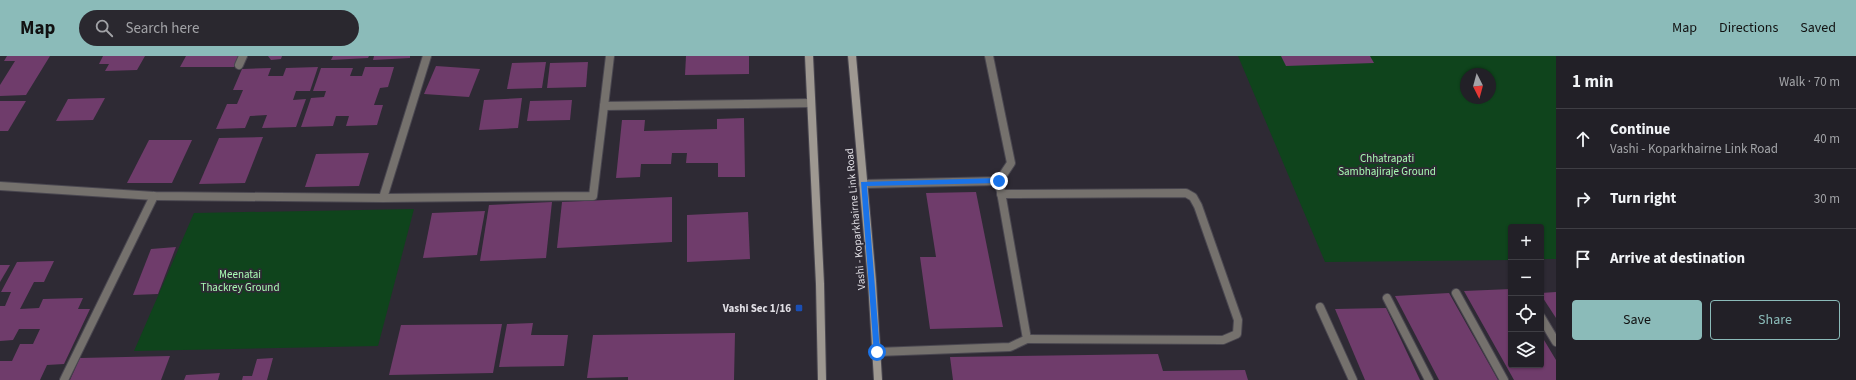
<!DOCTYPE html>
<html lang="en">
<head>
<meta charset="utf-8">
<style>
	:root { --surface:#222027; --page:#2a282f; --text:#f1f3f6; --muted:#a2a3a7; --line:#3f3e44; --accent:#8bbbb9 }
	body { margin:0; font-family:"Source Sans 3",sans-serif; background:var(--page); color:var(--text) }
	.controls { position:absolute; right:12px; bottom:12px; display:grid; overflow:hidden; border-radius:4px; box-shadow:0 1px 3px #0004 }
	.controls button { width:36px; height:36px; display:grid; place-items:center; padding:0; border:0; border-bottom:1px solid var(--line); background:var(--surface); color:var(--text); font:20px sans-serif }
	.compass { position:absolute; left:1460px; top:12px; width:36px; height:36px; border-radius:50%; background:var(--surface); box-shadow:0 1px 3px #0004; rotate:174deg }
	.stop { position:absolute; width:12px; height:12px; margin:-9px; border:3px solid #1a73e8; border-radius:50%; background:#fff }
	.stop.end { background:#1a73e8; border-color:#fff; box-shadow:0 1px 4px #0008 }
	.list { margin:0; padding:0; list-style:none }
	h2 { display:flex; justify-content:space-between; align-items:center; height:52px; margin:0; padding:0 16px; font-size:17px }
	h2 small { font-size:13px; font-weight:400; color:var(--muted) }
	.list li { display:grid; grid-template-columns:26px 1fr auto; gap:12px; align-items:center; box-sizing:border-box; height:60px; padding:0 16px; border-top:1px solid var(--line) }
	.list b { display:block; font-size:15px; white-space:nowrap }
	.list p { margin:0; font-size:13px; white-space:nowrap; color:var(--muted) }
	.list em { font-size:13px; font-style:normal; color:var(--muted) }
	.actions { display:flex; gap:8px; padding:12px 16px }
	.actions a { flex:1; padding:9px 0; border:1px solid var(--accent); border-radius:4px; text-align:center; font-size:14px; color:var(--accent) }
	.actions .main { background:var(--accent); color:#111 }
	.icon { flex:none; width:22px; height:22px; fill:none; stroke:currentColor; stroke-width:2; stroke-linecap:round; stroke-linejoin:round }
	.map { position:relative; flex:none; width:1556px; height:324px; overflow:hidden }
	header { display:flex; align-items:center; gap:24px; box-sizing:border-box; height:56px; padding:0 20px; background:var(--accent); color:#111 }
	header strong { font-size:19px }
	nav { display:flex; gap:22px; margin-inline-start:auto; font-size:14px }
	.search { width:280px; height:36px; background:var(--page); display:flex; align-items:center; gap:10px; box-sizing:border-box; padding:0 14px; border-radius:22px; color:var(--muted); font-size:15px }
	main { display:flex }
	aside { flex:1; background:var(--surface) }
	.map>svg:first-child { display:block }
</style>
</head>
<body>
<header>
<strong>Map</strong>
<div class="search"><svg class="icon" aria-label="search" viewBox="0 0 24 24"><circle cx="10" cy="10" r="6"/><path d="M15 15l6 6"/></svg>Search here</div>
<nav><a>Map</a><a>Directions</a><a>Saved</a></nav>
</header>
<main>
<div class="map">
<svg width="1556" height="324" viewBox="0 0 1556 324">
	<rect width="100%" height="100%" fill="#2e2a34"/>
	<g fill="#0f441c" fill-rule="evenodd">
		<path d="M1238,0H1556V203H1541V171H1511V204L1325,206ZM1466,18H1490V42H1466Z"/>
		<path d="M414,153L378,290L134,295L194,157Z"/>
	</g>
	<g fill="#6f3c6b">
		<path d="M7,0H50L26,39L0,40V29L15,5H4Z"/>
		<path d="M103,0H145L137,14L105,15L109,8H99Z"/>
		<path d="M186,0H239L234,11H180Z"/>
		<path d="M268,0H282L281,3L271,4Z"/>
		<path d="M333,0H369L368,2L331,4Z"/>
		<path d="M374,0H410V2L373,4Z"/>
		<path d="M686,0H749V18L685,19Z"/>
		<path d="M1281,0H1370L1374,7L1286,10Z"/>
		<path d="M546,6L542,32L507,33L512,7Z"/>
		<path d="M588,6L586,31L547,32L550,7Z"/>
		<path d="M436,10L480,13L469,41L424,38Z"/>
		<path d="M318,11L310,35H296L293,44L306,43L296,71L262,72L267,59L250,60L245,72L216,73L227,48H237L243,34H233L242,13L271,12L268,20H283L286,12Z"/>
		<path d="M365,11H394L388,31L380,32L374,49H383L377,69L346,70L349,60H336L333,70L301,71L311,42L324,41L326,35H313L321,12H353L350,20H362Z"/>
		<path d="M105,42L93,64L56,65L68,43Z"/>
		<path d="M522,42L518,72L479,74L484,44Z"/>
		<path d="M572,44L570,64L527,65L530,45Z"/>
		<path d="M0,45H26L8,75H0Z"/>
		<path d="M744,62L745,121H718V107H686L687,97H672L671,108H641L640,121L616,122L622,64H645L644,75L717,73V63Z"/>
		<path d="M263,81L245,127L199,128L219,82Z"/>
		<path d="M149,84H192L172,127H127Z"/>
		<path d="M369,97L359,130L305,131L316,98Z"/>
		<path d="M976,136L1003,271L930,273L920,201H936L926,137Z"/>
		<path d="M672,141V186L557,192L562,146Z"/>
		<path d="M552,146L546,202L480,205L489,149Z"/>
		<path d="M485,155L477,199L423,202L432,157Z"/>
		<path d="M748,156L750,203L687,206V159Z"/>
		<path d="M176,191L158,238L133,239L151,193Z"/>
		<path d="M54,205L44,226H34L20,253L39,252L43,243L83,242L78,253H90L64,308L47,309L40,324H0V305H12L20,288H33L40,273H19L13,284L0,285V250H5L11,236H1L17,206Z"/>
		<path d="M0,209H10L0,226Z"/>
		<path d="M1511,233V309H1541V279L1556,304V324H1514L1464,235Z"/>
		<path d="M1556,236V262L1541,239V237Z"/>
		<path d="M1449,237L1498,324H1439L1395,240Z"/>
		<path d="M1386,252L1420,324H1365L1335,253Z"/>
		<path d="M533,267L531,279H568L564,310L499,311L507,268Z"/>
		<path d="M502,268L493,317L389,319L401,269Z"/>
		<path d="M735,277L734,324H628V321L587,322L593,279Z"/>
		<path d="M1158,298L1163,315L1245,314L1248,324H953L950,301Z"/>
		<path d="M170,300L161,324H70L80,302Z"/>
		<path d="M273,302L267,324H242L243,320H252L257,303Z"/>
		<path d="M220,317L218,324H184L186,319Z"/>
	</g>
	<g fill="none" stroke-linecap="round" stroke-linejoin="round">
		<g stroke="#4a4750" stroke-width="10">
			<g id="street">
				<path d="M610,0L604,50L811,47"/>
				<path d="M239,9L243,0"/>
				<path d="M863,128L999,125L1011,107L989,0"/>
				<path d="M0,130L154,140L383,142L593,140L604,50"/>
				<path d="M1001,138L1186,137L1193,141L1198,150L1238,264L1237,278L1223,284L1027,283"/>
				<path d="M383,142L427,0"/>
				<path d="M1456,237L1504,324"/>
				<path d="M1387,242L1429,324"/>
				<path d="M1320,251L1353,324"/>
				<path d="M1541,261L1556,286"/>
				<path d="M877,296L1010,291L1027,283L999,125"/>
				<path d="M64,324L154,140"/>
			</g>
		</g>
		<g stroke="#4a4750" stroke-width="10">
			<g id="secondary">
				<path d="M809,0L820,228L822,324"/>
				<path d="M852,0L872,225L878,324"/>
			</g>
		</g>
		<use href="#street" stroke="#75716d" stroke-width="8"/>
		<use href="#secondary" stroke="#9e9891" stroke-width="8"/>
	</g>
	<path fill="#1a73e8" d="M999,122L1002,125L999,127L867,130L880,296L879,298H874L861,126Z"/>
	<rect fill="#1a4fb4" stroke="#2e2a34" stroke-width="1.5" x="795" y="248" width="8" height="8" rx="2"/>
	<g text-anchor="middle" stroke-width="3.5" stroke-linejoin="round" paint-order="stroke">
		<g font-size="11" fill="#a9fcb4" stroke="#2e2a34">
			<text x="1387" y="106">Chhatrapati<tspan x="1387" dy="13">Sambhajiraje Ground</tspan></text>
			<text x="240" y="222">Meenatai<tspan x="240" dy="13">Thackrey Ground</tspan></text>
		</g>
		<g font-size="11" fill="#e0dee4" stroke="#2e2a34">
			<text transform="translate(855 163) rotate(-95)" y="4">Vashi - Koparkhairne Link Road</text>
		</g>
		<g font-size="11" font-weight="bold" fill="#e0dee4" stroke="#2e2a34" text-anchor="end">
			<text x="791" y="256">Vashi Sec 1/16</text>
		</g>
	</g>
</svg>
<div class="controls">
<button>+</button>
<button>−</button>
<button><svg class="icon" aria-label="locate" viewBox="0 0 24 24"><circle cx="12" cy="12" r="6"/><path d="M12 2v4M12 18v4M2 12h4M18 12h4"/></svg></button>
<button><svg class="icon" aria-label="layers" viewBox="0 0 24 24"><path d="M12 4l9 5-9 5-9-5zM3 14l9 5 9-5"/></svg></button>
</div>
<svg class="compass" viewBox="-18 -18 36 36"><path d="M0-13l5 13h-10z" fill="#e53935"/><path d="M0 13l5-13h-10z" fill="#a2a3a7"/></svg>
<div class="stop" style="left:877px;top:296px"></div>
<div class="stop end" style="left:999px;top:125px"></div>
</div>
<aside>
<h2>1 min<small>Walk · 70 m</small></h2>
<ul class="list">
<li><svg class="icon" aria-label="ahead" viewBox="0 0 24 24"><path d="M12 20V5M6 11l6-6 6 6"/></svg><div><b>Continue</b><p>Vashi - Koparkhairne Link Road</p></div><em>40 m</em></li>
<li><svg class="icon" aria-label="right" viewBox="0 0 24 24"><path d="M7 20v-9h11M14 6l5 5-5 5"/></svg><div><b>Turn right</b></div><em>30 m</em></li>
<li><svg class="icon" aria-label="arrive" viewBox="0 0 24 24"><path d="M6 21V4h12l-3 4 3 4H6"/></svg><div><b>Arrive at destination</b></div></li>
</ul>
<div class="actions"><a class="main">Save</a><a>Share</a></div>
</aside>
</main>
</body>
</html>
